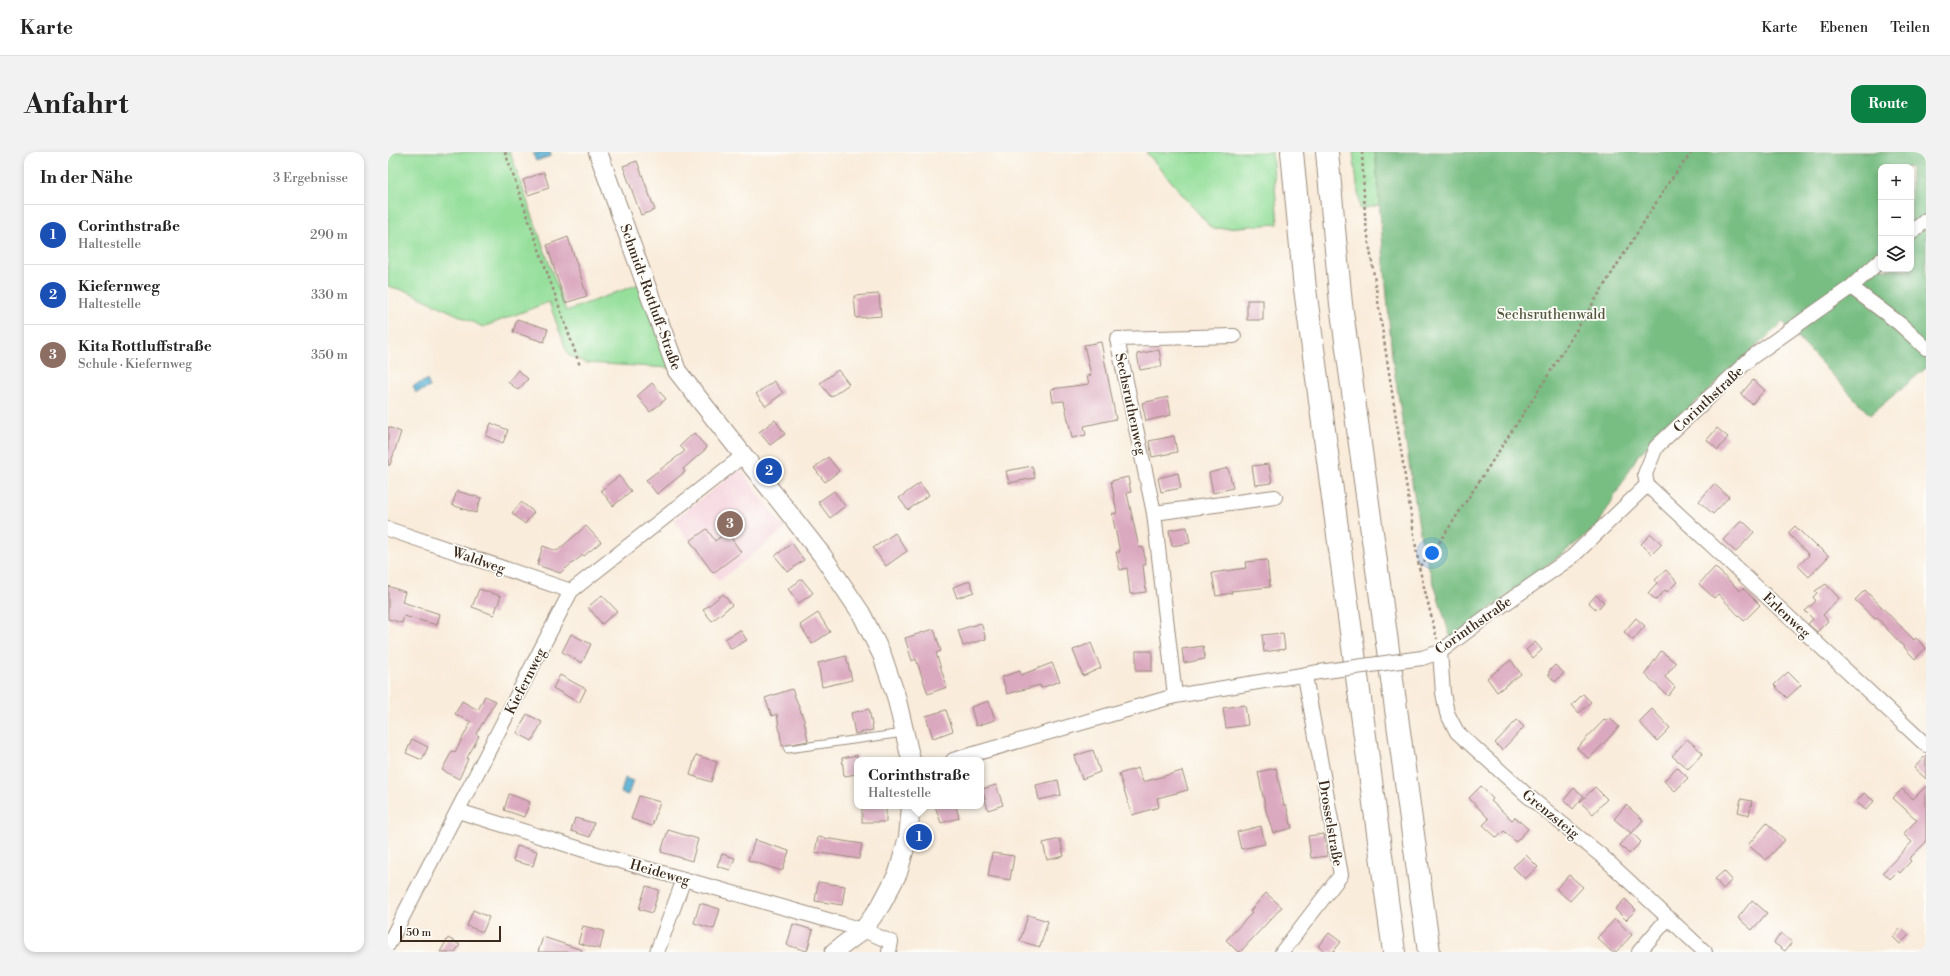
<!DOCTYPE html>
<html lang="de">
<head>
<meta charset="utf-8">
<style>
	:root { --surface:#fff; --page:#f2f2f2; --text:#222; --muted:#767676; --line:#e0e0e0; --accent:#0b8043 }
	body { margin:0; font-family:"Libre Bodoni",serif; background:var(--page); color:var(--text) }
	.controls { position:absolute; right:12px; top:12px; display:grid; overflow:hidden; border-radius:8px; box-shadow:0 2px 6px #0003 }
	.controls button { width:36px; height:36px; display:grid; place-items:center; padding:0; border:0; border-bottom:1px solid var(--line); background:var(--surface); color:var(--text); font:20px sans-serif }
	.scale { position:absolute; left:12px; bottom:10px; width:101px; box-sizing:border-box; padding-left:4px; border:2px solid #3b2a1e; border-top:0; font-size:11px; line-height:14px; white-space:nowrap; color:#3b2a1e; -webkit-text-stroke:3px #fdfcf7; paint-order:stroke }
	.you { position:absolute; left:1044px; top:401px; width:14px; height:14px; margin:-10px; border:3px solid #fff; border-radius:50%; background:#1a73e8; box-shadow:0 0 0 6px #1a73e833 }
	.badge { display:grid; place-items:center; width:26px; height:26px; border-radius:50%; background:var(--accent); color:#fff; font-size:13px; font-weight:700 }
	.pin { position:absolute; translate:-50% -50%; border:2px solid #fff; box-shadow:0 1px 4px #0006 }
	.popup { position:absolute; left:466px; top:605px; width:130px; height:52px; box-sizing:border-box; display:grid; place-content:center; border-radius:8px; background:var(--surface); filter:drop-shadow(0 1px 3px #0005); font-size:13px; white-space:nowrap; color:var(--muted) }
	.popup b { font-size:15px; color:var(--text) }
	.popup::after { content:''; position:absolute; left:50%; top:100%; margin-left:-8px; border:8px solid transparent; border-top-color:var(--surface) }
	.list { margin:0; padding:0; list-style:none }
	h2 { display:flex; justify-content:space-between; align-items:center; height:52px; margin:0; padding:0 16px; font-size:17px }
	h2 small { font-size:13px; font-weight:400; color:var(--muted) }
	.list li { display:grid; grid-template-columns:26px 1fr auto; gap:12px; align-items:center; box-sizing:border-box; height:60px; padding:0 16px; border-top:1px solid var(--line) }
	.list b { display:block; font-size:15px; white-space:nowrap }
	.list p { margin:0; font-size:13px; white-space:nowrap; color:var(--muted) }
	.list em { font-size:13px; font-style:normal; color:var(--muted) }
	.icon { flex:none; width:22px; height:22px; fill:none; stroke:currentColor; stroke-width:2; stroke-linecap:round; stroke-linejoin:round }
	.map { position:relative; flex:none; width:1538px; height:800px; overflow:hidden; border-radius:12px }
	header { display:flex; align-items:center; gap:24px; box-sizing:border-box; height:56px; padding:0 20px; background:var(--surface); border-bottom:1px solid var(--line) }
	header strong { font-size:19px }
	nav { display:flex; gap:22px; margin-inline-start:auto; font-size:14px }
	.intro { display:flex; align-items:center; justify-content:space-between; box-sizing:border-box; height:96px; padding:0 24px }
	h1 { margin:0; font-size:28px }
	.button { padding:10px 18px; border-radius:12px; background:var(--accent); color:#fff; font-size:14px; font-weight:700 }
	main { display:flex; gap:24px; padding:0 24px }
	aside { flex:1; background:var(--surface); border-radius:12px; box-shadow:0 2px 6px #0003 }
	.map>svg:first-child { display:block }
</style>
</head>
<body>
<header>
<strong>Karte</strong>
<nav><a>Karte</a><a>Ebenen</a><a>Teilen</a></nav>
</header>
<div class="intro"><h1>Anfahrt</h1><a class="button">Route</a></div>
<main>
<aside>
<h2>In der Nähe<small>3 Ergebnisse</small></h2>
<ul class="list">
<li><span class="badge" style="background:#1a4fb4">1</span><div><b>Corinthstraße</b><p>Haltestelle</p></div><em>290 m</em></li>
<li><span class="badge" style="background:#1a4fb4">2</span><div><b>Kiefernweg</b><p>Haltestelle</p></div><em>330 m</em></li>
<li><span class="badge" style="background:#8d6e63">3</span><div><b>Kita Rottluffstraße</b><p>Schule · Kiefernweg</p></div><em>350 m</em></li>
</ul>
</aside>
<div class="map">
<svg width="1538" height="800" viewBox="0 0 1538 800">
	<rect width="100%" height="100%" fill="#fdfcf7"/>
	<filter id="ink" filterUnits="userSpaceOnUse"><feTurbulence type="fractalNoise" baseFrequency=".025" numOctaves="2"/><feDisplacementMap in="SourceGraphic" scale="8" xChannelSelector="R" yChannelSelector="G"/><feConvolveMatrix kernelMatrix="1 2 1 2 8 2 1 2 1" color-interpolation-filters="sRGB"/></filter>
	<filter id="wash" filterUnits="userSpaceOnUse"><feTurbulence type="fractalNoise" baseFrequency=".012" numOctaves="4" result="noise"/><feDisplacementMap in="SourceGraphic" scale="16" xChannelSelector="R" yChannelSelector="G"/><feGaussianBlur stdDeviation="0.9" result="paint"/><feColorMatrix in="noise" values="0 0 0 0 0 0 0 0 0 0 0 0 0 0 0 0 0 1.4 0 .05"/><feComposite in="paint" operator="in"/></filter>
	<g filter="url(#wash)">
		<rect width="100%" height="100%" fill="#f9ecdb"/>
		<path fill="#f5cfdb" d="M352,317L397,377L331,429L286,368Z"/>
		<g fill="#95df9b" stroke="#68845c">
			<path d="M0,0H122L178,159L251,132L282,216L198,211L180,203L161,150L95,175L21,140L0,134Z"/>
			<path d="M758,0H884L890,72L824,77Z"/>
			<path d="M965,0H987L992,53L972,57Z"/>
		</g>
		<path fill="#78be83" stroke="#5a7450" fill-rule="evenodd" d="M987,0H1538V216L1482,263L1395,170L1250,303L1209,375L1063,487L1034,393L1004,204ZM1493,15H1523V117H1493Z"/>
		<g fill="#56afd3" stroke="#486c78">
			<path d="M152,0H162L163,4L148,9L145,2Z"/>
			<path d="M39,228L42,235L28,241L25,234Z"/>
			<path d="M237,626L245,629L240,643L233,641Z"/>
		</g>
		<g id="blocks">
			<g fill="#dba9bf">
				<path d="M249,9L267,58L253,63L235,14Z"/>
				<path d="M156,20L161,36L140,43L135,28Z"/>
				<path d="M180,85L199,144L177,151L159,93Z"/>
				<path d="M491,142L493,164L468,166L466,144Z"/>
				<rect x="859" y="148" width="16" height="20"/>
				<path d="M129,167L160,177L156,190L125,180Z"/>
				<path d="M713,190L728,267L696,274L698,283L684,286L676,249L665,250L663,237L701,232L699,224L703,223L696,193Z"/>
				<path d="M771,198L774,214L752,218L749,202Z"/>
				<path d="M130,218L140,227L130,238L120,230Z"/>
				<path d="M450,218L461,232L443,245L432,231Z"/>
				<path d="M1365,228L1377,238L1364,252L1353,242Z"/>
				<path d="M386,229L395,241L378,254L368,242Z"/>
				<path d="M264,231L278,247L262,260L249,244Z"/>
				<path d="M780,245L783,263L758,269L754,251Z"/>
				<path d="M387,268L397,282L382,293L371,280Z"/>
				<path d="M103,271L120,278L115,291L98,284Z"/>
				<path d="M0,275L13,280L2,313H0Z"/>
				<path d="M1329,276L1340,285L1330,298L1319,288Z"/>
				<path d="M306,281L319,296L295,317L297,320L269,342L258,328L297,299L292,294Z"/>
				<path d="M786,284L789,300L764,305L761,289Z"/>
				<path d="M440,305L451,319L437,330L426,316Z"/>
				<path d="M881,312L884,331L867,333L864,314Z"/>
				<path d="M644,314L647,326L621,331L618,319Z"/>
				<path d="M840,316L845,336L825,341L821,321Z"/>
				<path d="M790,321L793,336L773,340L770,326Z"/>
				<path d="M231,324L243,339L225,354L213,338Z"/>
				<path d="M740,325L743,340L739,341L751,396L755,395L758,413H755L758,440L742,442L739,416L732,418L728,400H732L724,362L729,361L723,329Z"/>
				<path d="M532,331L541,343L520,358L511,346Z"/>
				<path d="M1326,332L1341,345L1325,362L1311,349Z"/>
				<path d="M69,339L93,346L88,361L64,353Z"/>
				<path d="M446,339L457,354L442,366L430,350Z"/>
				<path d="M133,350L146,360L137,372L124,361Z"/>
				<path d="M1354,368L1366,380L1348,400L1335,388Z"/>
				<path d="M198,374L213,390L196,404L195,403L172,421L149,413L155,394L169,399Z"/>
				<path d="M1407,374L1428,395L1429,394L1441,404L1421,425L1410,414L1421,403L1400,381Z"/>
				<path d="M799,375L802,391L784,394L781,378Z"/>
				<path d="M319,377L327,389L339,380L353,400L325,421L302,389Z"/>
				<path d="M507,381L519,399L498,414L485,396Z"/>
				<path d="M1263,382L1274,392L1264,402L1253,392Z"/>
				<path d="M404,391L416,408L400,420L387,404Z"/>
				<path d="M879,408L882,435L843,439L844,441L828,444L824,421L858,416L857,410Z"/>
				<path d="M1327,415L1352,439L1355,436L1372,453L1356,469L1330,442L1326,446L1311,432Z"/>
				<path d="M1278,418L1289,430L1279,440L1277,438L1268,448L1260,441L1269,431L1267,428Z"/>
				<path d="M414,427L425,441L411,451L400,437Z"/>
				<path d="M582,429L586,440L569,446L565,435Z"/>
				<path d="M1438,432L1451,446L1435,463L1440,469L1429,480L1420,472L1425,467L1417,459L1428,449L1425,445L1429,441L1427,439Z"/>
				<path d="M0,434L17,440L14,450L52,462L49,473L16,464L14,471L0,467Z"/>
				<path d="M91,437L113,444L106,463L84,455Z"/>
				<path d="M1477,438L1526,488L1528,486L1538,496L1527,507L1489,466L1487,467L1467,448Z"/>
				<path d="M335,442L344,453L324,469L315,458Z"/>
				<path d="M214,443L229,459L214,472L200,455Z"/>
				<path d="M1208,443L1216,450L1209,458L1201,451Z"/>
				<path d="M430,461L442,480L424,492L412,473Z"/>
				<path d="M1248,466L1257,474L1245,488L1236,480Z"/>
				<path d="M593,471L598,487L575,494L570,478Z"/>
				<path d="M546,477L553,499L548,501L559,535L540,542L528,507L524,509L517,486Z"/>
				<path d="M352,478L359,488L343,497L337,487Z"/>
				<path d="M895,481L897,497L876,500L874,483Z"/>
				<path d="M183,482L203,492L194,511L174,500Z"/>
				<path d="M1147,490L1154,498L1145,506L1138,498Z"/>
				<path d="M703,491L713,516L695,524L685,498Z"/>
				<path d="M815,494L817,507L796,511L794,497Z"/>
				<rect x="748" y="499" width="16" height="20"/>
				<path d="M1273,499L1288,511L1277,525L1287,535L1280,544L1257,522Z"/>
				<path d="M458,504L464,528L434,535L430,511Z"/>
				<path d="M1123,508L1133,522L1109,540L1099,526Z"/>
				<path d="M664,511L672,529L653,536L652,533L619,542L614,525L632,519L633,523Z"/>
				<path d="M1167,513L1176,521L1167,530L1161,523V519Z"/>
				<path d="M1400,520L1413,533L1399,546L1386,533Z"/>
				<path d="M172,523L198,537L191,551L165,536Z"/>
				<path d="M404,537L416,568L420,589L394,594L389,562L384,564L377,546Z"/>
				<path d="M1195,542L1203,550L1191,561L1184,553Z"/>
				<path d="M97,544L108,549L88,582L91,584L79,606L80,607L71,627L54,618L64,599L67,600L83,570L67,562L74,549L90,558Z"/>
				<path d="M601,549L607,568L588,574L583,555Z"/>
				<path d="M857,553L860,573L838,576L835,556Z"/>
				<path d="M481,557L485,578L467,582L463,561Z"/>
				<path d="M1264,557L1282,576L1269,589L1251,570Z"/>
				<path d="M558,558L565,579L545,586L538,564Z"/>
				<path d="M139,562L154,570L144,589L129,581Z"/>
				<path d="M1222,566L1231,575L1201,607L1189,596L1217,567L1219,569Z"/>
				<path d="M1129,568L1136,575L1114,598L1107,591Z"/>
				<path d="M24,587L40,595L34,608L18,601Z"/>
				<path d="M1299,587L1315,601L1300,617L1284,604Z"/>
				<path d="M705,598L712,620L694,627L686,604Z"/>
				<path d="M308,603L329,610L323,630L302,623Z"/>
				<path d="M469,603V622L456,624L454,606Z"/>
				<path d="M1538,603V627L1526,616Z"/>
				<path d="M1289,615L1300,626L1287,639L1276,629Z"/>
				<path d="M750,616L755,630L794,619L800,638L769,646L771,655L744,663L731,622Z"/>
				<path d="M888,616L896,654L898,653L904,676L885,681L878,659L870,620Z"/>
				<path d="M670,628L673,643L651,648L648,633Z"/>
				<path d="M608,633L615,653L600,658L594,637Z"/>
				<path d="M1093,634L1105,647L1103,649L1124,668L1127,665L1140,677L1128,690L1116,679L1109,686L1095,673L1101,667L1081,646Z"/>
				<path d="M1538,634V690L1521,707L1523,709L1512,721L1510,719L1502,727L1495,720L1524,690L1515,682L1529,668L1505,646L1514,637L1525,647Z"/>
				<path d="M1207,635L1219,647L1205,662L1192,650Z"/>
				<path d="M1186,636L1196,644L1185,657L1176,648Z"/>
				<path d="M1476,641L1486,649L1478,658L1468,650Z"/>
				<path d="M121,642L142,650L136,665L116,658Z"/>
				<path d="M251,644L272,650L264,674L243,667Z"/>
				<path d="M1353,647L1364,649L1361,663L1350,660Z"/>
				<path d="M1238,653L1255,668L1244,681L1253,690L1241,702L1232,693L1243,681L1226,667Z"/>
				<rect x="474" y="654" width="24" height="16"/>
				<path d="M547,654H568L571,666L553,671Z"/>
				<path d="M187,666L206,671L202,685L183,679Z"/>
				<path d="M1379,671L1397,688L1378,708L1360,693Z"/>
				<path d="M873,674L877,692L853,697L849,680Z"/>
				<path d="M280,678L310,687L304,709L273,700Z"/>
				<path d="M936,682L939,704L923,706L920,684Z"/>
				<path d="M430,685L474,692L471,707L427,700Z"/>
				<path d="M672,687L676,704L659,708L655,691Z"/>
				<path d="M367,688L401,699L394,719L360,708Z"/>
				<path d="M129,694L149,699L145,714L125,709Z"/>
				<path d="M604,701L626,704L622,728L600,724Z"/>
				<path d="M334,702L347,706L342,718L329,714Z"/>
				<path d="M1138,703L1150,715L1137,727L1125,715Z"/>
				<path d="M1336,719L1344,728L1335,737L1327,727Z"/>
				<path d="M1181,723L1195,735L1182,749L1168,737Z"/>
				<path d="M430,730L457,734L454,753L427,749Z"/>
				<path d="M258,734L271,738L264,761L251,757Z"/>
				<path d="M878,741L894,755L852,800H850L838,788L864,761L862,759Z"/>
				<path d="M1237,747L1248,758L1238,768L1227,757Z"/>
				<path d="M1364,748L1379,761L1364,778L1350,766Z"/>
				<path d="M312,751L332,757L326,777L306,771Z"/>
				<path d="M85,758L101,765L95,780L79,774Z"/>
				<path d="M640,763L660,769L652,795L632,789Z"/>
				<path d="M1227,767L1244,783L1228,800H1224L1209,786Z"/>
				<path d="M405,772L425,778L419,799L399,793Z"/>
				<path d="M195,774L216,779L212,797L190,791Z"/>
				<path d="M1513,776L1521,783L1512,792L1505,785Z"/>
				<path d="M941,781L953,790L945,800H937L930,794Z"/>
				<path d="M1393,781L1404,790L1397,799L1386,791Z"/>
				<path d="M155,785L194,798L193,800H150Z"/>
				<path d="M60,786L72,793L67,800H52Z"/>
			</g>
		</g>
	</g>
	<g filter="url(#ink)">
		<use href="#blocks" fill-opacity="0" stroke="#9a8b7c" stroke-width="1"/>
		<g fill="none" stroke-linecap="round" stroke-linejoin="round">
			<g stroke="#9a8b7c" stroke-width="9">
				<path id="service" d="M400,597L516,581"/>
			</g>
			<g stroke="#9a8b7c" stroke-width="16">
				<g id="minor">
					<path d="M1523,81L1538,68"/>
					<path d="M1463,135L1512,172L1538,196"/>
					<path d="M1259,333L1538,593"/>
					<path d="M766,361L887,345"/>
					<path d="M0,377L183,439"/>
					<path d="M1052,500L1055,541L1059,561L1069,580L1140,644L1215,705L1317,800"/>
					<path d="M1034,506L1052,500L1102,462L1184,405L1259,333L1257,322L1268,295L1364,205L1463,135L1493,108"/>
					<path d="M787,544L766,361L729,187L846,184"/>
					<path d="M565,608L787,544L931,520"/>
					<path d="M70,659L225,707L475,778L503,790L501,800"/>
					<path d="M0,793L183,439L356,303"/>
					<path d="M269,800L296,727"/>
					<path d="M894,800L953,723L917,524"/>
					<path d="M1251,800L1280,766"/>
				</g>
			</g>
			<g stroke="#9a8b7c" stroke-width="20">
				<g id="tertiary">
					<path d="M210,0L289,219L434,403L473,461L494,503L508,544L523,608"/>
					<path d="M446,800L475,778L493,753L510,721L520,685L523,654"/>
				</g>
			</g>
			<g stroke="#9a8b7c" stroke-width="24">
				<g id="motorway">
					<path d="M904,0L917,137L1006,800"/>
					<path d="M939,0L953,152L1041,800"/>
				</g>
			</g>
			<g stroke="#9a8b7c" stroke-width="2.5" stroke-dasharray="3 3" stroke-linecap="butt">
				<path d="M117,0L192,214"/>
				<path d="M974,0L977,65L1031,415L1049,487"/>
				<path d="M1032,414L1049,394L1152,236L1281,30L1304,0"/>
			</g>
			<use href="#service" stroke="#fff" stroke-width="7"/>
			<use href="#minor" stroke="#fff" stroke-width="14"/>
			<use href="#tertiary" stroke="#fff" stroke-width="18"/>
			<use href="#motorway" stroke="#fff" stroke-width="22"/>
			<g stroke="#9a8b7c" stroke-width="16" stroke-linecap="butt">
				<path id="minor-bridge" d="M931,520L1034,506"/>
			</g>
			<use href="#minor-bridge" stroke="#fff" stroke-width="14"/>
		</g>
	</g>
	<g text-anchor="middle" stroke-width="3.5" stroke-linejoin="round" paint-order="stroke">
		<g font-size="14" fill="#3b2a1e" stroke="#fdfcf7">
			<text transform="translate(263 145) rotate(70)" y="5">Schmidt-Rottluff-Straße</text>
			<text transform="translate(1320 247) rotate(-43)" y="5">Corinthstraße</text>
			<text transform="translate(743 252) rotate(78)" y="5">Sechsruthenweg</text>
			<text transform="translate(91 408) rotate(19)" y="5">Waldweg</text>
			<text transform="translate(1399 463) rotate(43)" y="5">Erlenweg</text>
			<text transform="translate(1085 473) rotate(-35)" y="5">Corinthstraße</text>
			<text transform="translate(137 529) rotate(-63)" y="5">Kiefernweg</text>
			<text transform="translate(1163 662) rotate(39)" y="5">Grenzsteig</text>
			<text transform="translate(943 671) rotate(80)" y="5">Drosselstraße</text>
			<text transform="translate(272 720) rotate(16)" y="5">Heideweg</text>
		</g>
		<g font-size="14" fill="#52573d" stroke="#fdfcf7">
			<text x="1163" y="167">Sechsruthenwald</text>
		</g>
	</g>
</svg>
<div class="controls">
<button>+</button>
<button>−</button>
<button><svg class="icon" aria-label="layers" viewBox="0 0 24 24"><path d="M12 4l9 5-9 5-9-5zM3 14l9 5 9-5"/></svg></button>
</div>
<div class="scale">50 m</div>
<div class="you"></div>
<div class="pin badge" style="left:531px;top:685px;background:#1a4fb4">1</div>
<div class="popup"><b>Corinthstraße</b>Haltestelle</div>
<div class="pin badge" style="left:381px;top:319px;background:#1a4fb4">2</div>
<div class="pin badge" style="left:342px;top:372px;background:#8d6e63">3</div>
</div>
</main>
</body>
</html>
